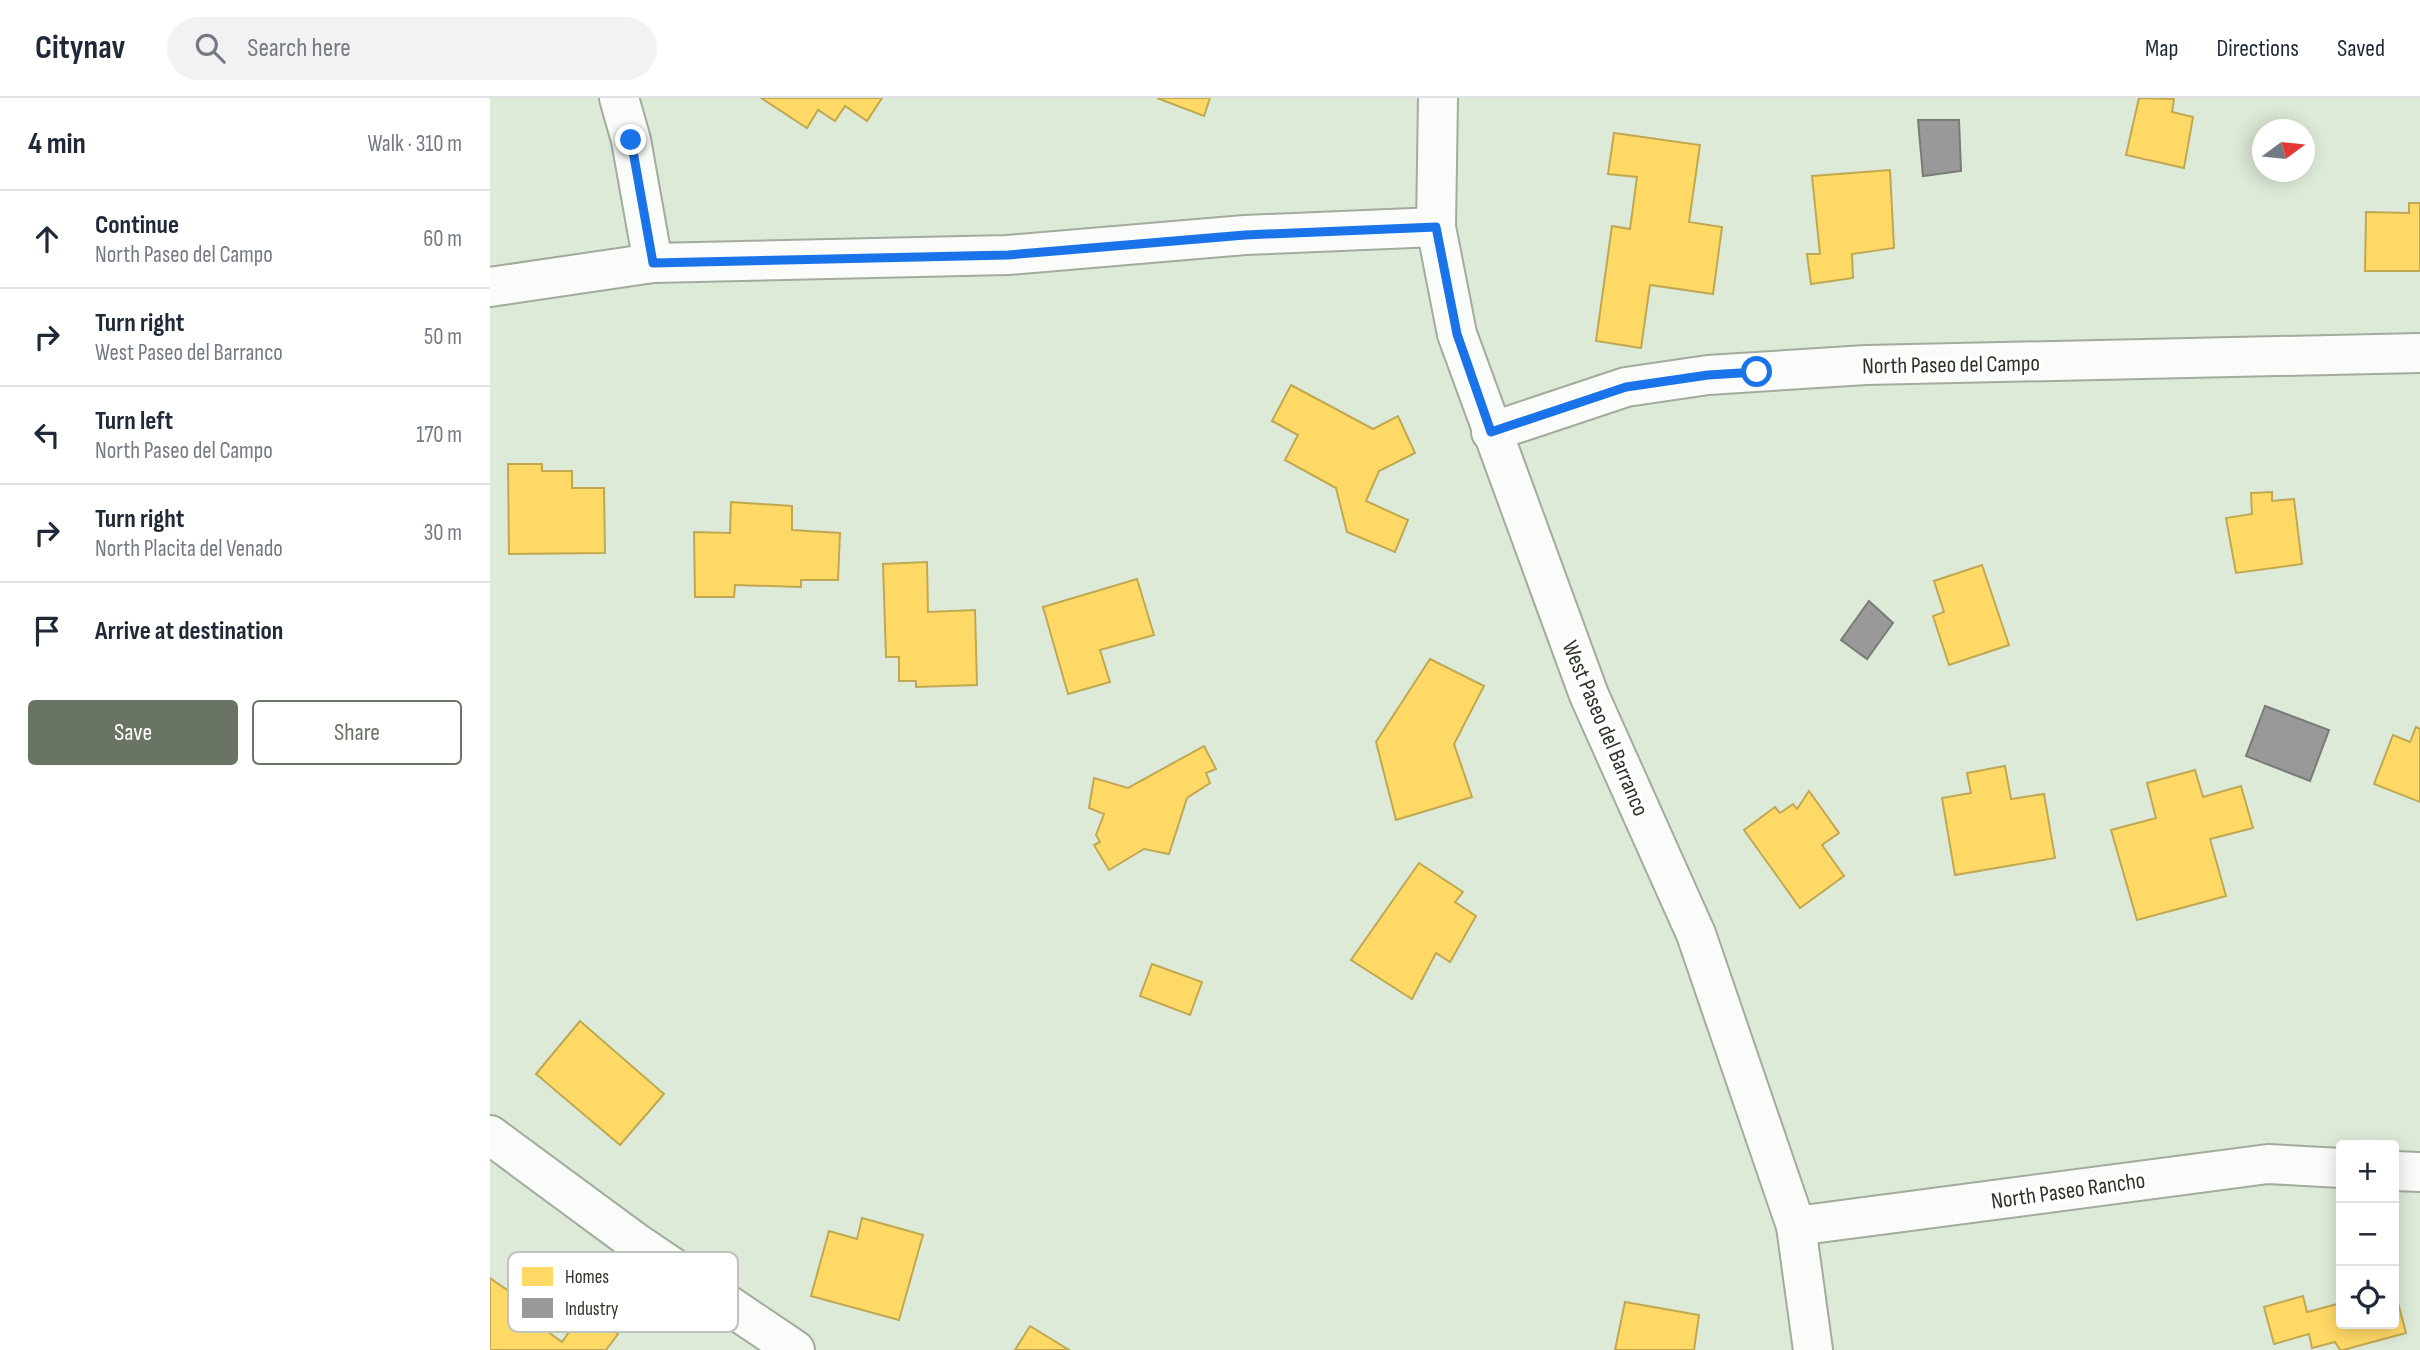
<!DOCTYPE html>
<html lang="en">
<head>
<meta charset="utf-8">
<style>
	:root { --surface:#fff; --page:#f2f2f3; --text:#1f2937; --muted:#747a83; --line:#e0e1e3; --accent:#6a7465 }
	body { margin:0; font-family:"Sofia Sans Condensed",sans-serif; background:var(--page); color:var(--text) }
	.controls { position:absolute; right:21px; bottom:21px; display:grid; overflow:hidden; border-radius:7px; box-shadow:0 4px 18px #0003 }
	.controls button { width:63px; height:63px; display:grid; place-items:center; padding:0; border:0; border-bottom:2px solid var(--line); background:var(--surface); color:var(--text); font:35px sans-serif }
	.compass { position:absolute; left:1762px; top:21px; width:63px; height:63px; border-radius:50%; background:var(--surface); box-shadow:0 4px 18px #0003; rotate:75deg }
	.stop { position:absolute; width:21px; height:21px; margin:-16px; border:5px solid #1a73e8; border-radius:50%; background:#fff }
	.stop.end { background:#1a73e8; border-color:#fff; box-shadow:0 2px 7px #0008 }
	.list { margin:0; padding:0; list-style:none }
	h2 { display:flex; justify-content:space-between; align-items:center; height:91px; margin:0; padding:0 28px; font-size:30px }
	h2 small { font-size:23px; font-weight:400; color:var(--muted) }
	.list li { display:grid; grid-template-columns:46px 1fr auto; gap:21px; align-items:center; box-sizing:border-box; height:98px; padding:0 28px; border-top:2px solid var(--line) }
	.list b { display:block; font-size:26px; white-space:nowrap }
	.list p { margin:0; font-size:23px; white-space:nowrap; color:var(--muted) }
	.list em { font-size:23px; font-style:normal; color:var(--muted) }
	.actions { display:flex; gap:14px; padding:21px 28px }
	.actions a { flex:1; padding:16px 0; border:2px solid var(--accent); border-radius:7px; text-align:center; font-size:24px; color:var(--accent) }
	.actions .main { background:var(--accent); color:#fff }
	.icon { flex:none; width:38px; height:38px; fill:none; stroke:currentColor; stroke-width:2; stroke-linecap:round; stroke-linejoin:round }
	.map { position:relative; flex:none; width:1930px; height:1252px; overflow:hidden }
	header { display:flex; align-items:center; gap:42px; box-sizing:border-box; height:98px; padding:0 35px; background:var(--surface); border-bottom:2px solid var(--line) }
	header strong { font-size:33px }
	nav { display:flex; gap:38px; margin-inline-start:auto; font-size:24px }
	.search { width:490px; height:63px; background:var(--page); display:flex; align-items:center; gap:18px; box-sizing:border-box; padding:0 24px; border-radius:38px; color:var(--muted); font-size:26px }
	main { display:flex }
	aside { flex:1; background:var(--surface) }
	.map>svg:first-child { display:block }
</style>
</head>
<body>
<header>
<strong>Citynav</strong>
<div class="search"><svg class="icon" aria-label="search" viewBox="0 0 24 24"><circle cx="10" cy="10" r="6"/><path d="M15 15l6 6"/></svg>Search here</div>
<nav><a>Map</a><a>Directions</a><a>Saved</a></nav>
</header>
<main>
<aside>
<h2>4 min<small>Walk · 310 m</small></h2>
<ul class="list">
<li><svg class="icon" aria-label="ahead" viewBox="0 0 24 24"><path d="M12 20V5M6 11l6-6 6 6"/></svg><div><b>Continue</b><p>North Paseo del Campo</p></div><em>60 m</em></li>
<li><svg class="icon" aria-label="right" viewBox="0 0 24 24"><path d="M7 20v-9h11M14 6l5 5-5 5"/></svg><div><b>Turn right</b><p>West Paseo del Barranco</p></div><em>50 m</em></li>
<li><svg class="icon" aria-label="left" viewBox="0 0 24 24"><path d="M17 20v-9H6M10 6l-5 5 5 5"/></svg><div><b>Turn left</b><p>North Paseo del Campo</p></div><em>170 m</em></li>
<li><svg class="icon" aria-label="right" viewBox="0 0 24 24"><path d="M7 20v-9h11M14 6l5 5-5 5"/></svg><div><b>Turn right</b><p>North Placita del Venado</p></div><em>30 m</em></li>
<li><svg class="icon" aria-label="arrive" viewBox="0 0 24 24"><path d="M6 21V4h12l-3 4 3 4H6"/></svg><div><b>Arrive at destination</b></div></li>
</ul>
<div class="actions"><a class="main">Save</a><a>Share</a></div>
</aside>
<div class="map">
<svg width="1930" height="1252" viewBox="0 0 1930 1252">
	<rect width="100%" height="100%" fill="#deead8"/>
	<g fill="#ffd966" stroke="#c0a853" stroke-width="2">
		<path d="M271,0H392L377,23L355,8L345,23L328,12L317,30Z"/>
		<path d="M667,0H720L714,18Z"/>
		<path d="M1649,0L1684,1L1682,14L1703,19L1694,70L1636,57Z"/>
		<path d="M1124,35L1210,47L1199,124L1232,129L1223,196L1160,187L1151,250L1106,243L1122,128L1140,131L1147,79L1118,76Z"/>
		<path d="M1400,72L1404,150L1362,156L1363,180L1321,186L1317,156H1330L1322,78Z"/>
		<path d="M1919,105H1930V173H1875L1876,114L1919,115Z"/>
		<path d="M801,287L883,331L908,318L925,355L889,373L876,403L918,422L905,454L857,434L846,390L795,362L808,337L782,323Z"/>
		<path d="M18,366H52V373H82V390H114L115,455L19,456Z"/>
		<path d="M1782,394V403L1804,401L1812,466L1746,475L1736,420L1762,416L1761,395Z"/>
		<path d="M241,404L302,408V432L350,435L348,482H311V489L245,487L244,499H205L204,434L240,435Z"/>
		<path d="M437,464L438,514L485,512L487,587L426,589V583H409V559H396L393,466Z"/>
		<path d="M1492,467L1519,547L1459,567L1443,518L1454,514L1444,483Z"/>
		<path d="M647,481L664,537L610,552L620,584L578,596L553,509Z"/>
		<path d="M940,561L994,588L964,646L982,699L906,722L886,644Z"/>
		<path d="M1926,629L1930,631V704L1884,686L1903,637L1920,644Z"/>
		<path d="M714,648L726,671L716,675L720,685L697,700L679,756L654,751L619,772L604,747L610,744L606,737L614,716L599,710L604,680L638,690Z"/>
		<path d="M1515,668L1521,701L1554,696L1565,760L1465,777L1452,700L1481,695L1477,675Z"/>
		<path d="M1705,672L1713,699L1751,688L1763,730L1720,741L1736,798L1647,822L1621,732L1666,720L1657,685Z"/>
		<path d="M1319,693L1349,735L1332,747L1354,778L1310,810L1254,732L1285,709L1290,715L1303,706L1307,711Z"/>
		<path d="M929,765L973,794L965,804L986,818L960,864L946,855L922,901L861,862Z"/>
		<path d="M662,866L712,884L700,917L650,898Z"/>
		<path d="M90,923L174,996L130,1047L46,976Z"/>
		<path d="M372,1120L433,1137L409,1222L321,1198L339,1133L367,1141Z"/>
		<path d="M0,1180L56,1219L50,1228L72,1244L94,1212L128,1236L116,1252H0Z"/>
		<path d="M1904,1190L1916,1235L1853,1252H1850L1845,1244L1822,1250L1819,1236L1784,1246L1774,1209L1813,1198L1817,1214L1851,1205V1226H1904Z"/>
		<path d="M1135,1204L1209,1217L1204,1252H1125Z"/>
		<path d="M540,1228L579,1252H525Z"/>
	</g>
	<g fill="#999" stroke="#787b77" stroke-width="2">
		<path d="M1428,22H1469L1471,73L1433,78Z"/>
		<path d="M1379,503L1403,525L1377,561L1351,542Z"/>
		<path d="M1775,608L1839,632L1820,683L1756,658Z"/>
	</g>
	<g fill="none" stroke-linecap="round" stroke-linejoin="round">
		<g stroke="#a2ab9d" stroke-width="42">
			<g id="minor">
				<path d="M129,0L141,42L163,165"/>
				<path d="M948,0L946,129L967,236L1099,597L1206,836L1306,1128L1323,1252"/>
				<path d="M0,189L163,165L518,157L755,137L946,129"/>
				<path d="M1001,334L1136,289L1218,277L1376,267L1930,255"/>
				<path d="M0,1037L145,1144L305,1252"/>
				<path d="M1904,1073L1930,1074"/>
				<path d="M1306,1128L1778,1066L1851,1070"/>
			</g>
		</g>
		<use href="#minor" stroke="#fafcf9" stroke-width="38"/>
	</g>
	<g fill="none" stroke-linecap="round" stroke-linejoin="round">
		<path stroke="#1a73e8" stroke-width="9" d="M141,42L163,165L518,157L755,137L946,129L967,236L1001,334L1136,289L1218,277L1267,274"/>
	</g>
	<g text-anchor="middle" stroke-width="7" stroke-linejoin="round" paint-order="stroke">
		<g font-size="23" fill="#2c3427" stroke="#fff">
			<text transform="translate(1461 266) rotate(-1)" y="8">North Paseo del Campo</text>
			<text transform="translate(1116 630) rotate(67)" y="8">West Paseo del Barranco</text>
			<text transform="translate(1578 1092) rotate(-8)" y="8">North Paseo Rancho</text>
		</g>
	</g>
	<rect x="18" y="1154" width="230" height="80" rx="10" fill="#fff" stroke="#c0c2be" stroke-width="2"/>
	<rect x="32" y="1169" width="31" height="19" fill="#ffd966"/>
	<rect x="32" y="1200" width="31" height="20" fill="#999"/>
	<g font-size="19" fill="#2c3427">
		<text x="75" y="1185">Homes</text>
		<text x="75" y="1217">Industry</text>
	</g>
</svg>
<div class="controls">
<button>+</button>
<button>−</button>
<button><svg class="icon" aria-label="locate" viewBox="0 0 24 24"><circle cx="12" cy="12" r="6"/><path d="M12 2v4M12 18v4M2 12h4M18 12h4"/></svg></button>
</div>
<svg class="compass" viewBox="-18 -18 36 36"><path d="M0-13l5 13h-10z" fill="#e53935"/><path d="M0 13l5-13h-10z" fill="#747a83"/></svg>
<div class="stop" style="left:1267px;top:274px"></div>
<div class="stop end" style="left:141px;top:42px"></div>
</div>
</main>
</body>
</html>
